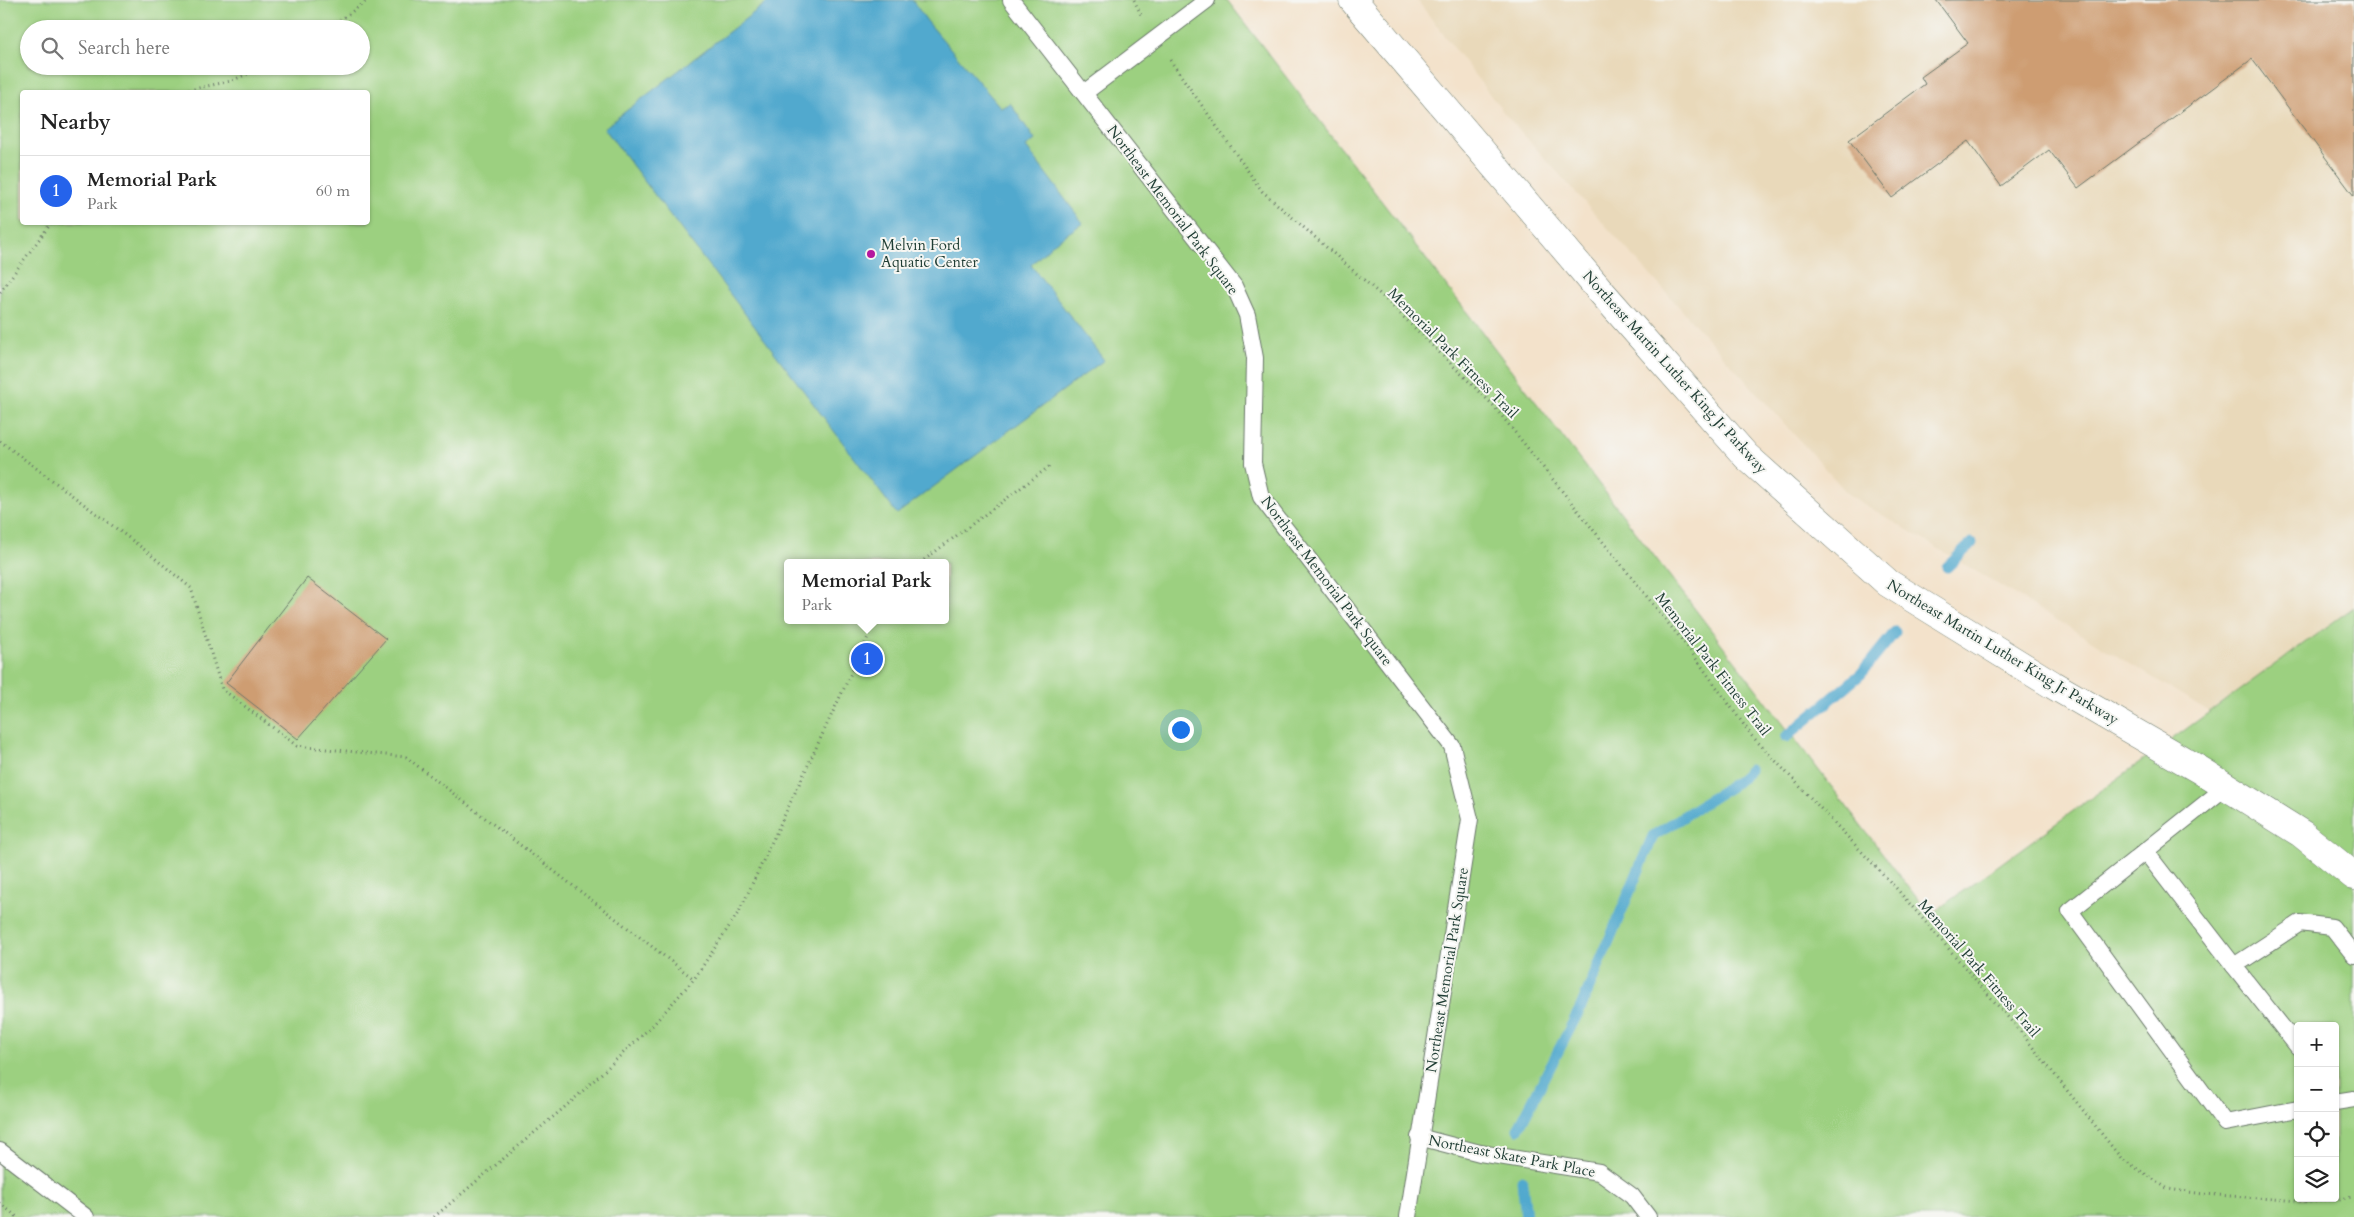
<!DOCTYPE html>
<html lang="en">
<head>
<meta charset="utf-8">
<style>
	:root { --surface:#fff; --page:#f2f2f2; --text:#222; --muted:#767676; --line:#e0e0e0; --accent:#2563eb }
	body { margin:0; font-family:Cardo,serif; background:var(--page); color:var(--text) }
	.controls { position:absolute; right:15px; bottom:15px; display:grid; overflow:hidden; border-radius:5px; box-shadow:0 1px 4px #0004 }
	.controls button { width:45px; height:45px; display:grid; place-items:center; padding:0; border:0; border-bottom:1px solid var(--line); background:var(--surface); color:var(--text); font:25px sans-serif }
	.you { position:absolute; left:1180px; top:729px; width:18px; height:18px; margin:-12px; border:4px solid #fff; border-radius:50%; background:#1a73e8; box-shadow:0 0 0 8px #1a73e833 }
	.badge { display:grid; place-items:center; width:32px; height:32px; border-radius:50%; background:var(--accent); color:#fff; font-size:16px; font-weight:700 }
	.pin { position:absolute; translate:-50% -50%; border:2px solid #fff; box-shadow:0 1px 5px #0006 }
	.popup { position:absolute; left:784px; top:559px; width:165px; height:65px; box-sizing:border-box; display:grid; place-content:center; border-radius:5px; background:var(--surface); filter:drop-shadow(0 1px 4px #0005); font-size:16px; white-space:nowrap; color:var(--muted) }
	.popup b { font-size:19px; color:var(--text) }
	.popup::after { content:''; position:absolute; left:50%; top:100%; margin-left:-10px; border:10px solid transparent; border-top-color:var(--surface) }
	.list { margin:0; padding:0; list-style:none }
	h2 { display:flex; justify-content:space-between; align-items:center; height:65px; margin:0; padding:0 20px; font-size:21px }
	h2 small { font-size:16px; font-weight:400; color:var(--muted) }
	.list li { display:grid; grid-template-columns:32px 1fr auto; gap:15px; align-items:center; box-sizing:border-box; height:70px; padding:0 20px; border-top:1px solid var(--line) }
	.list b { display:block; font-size:19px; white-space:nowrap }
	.list p { margin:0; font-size:16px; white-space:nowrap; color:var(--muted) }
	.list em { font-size:16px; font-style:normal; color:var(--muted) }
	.icon { flex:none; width:28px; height:28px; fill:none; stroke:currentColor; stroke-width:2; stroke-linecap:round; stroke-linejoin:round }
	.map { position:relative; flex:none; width:2354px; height:1217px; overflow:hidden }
	.search { position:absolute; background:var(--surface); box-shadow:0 1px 4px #0004; left:20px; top:20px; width:350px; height:55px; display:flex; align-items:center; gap:12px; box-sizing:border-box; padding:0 18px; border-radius:28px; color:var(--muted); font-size:19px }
	.panel { position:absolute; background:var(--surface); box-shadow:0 1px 4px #0004; left:20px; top:90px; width:350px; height:135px; border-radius:5px }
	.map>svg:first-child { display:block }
</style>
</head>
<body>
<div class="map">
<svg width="2354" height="1217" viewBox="0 0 2354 1217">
	<rect width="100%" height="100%" fill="#f6f6f2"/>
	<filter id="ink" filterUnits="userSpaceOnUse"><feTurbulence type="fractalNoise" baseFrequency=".02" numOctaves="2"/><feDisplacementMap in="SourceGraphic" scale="10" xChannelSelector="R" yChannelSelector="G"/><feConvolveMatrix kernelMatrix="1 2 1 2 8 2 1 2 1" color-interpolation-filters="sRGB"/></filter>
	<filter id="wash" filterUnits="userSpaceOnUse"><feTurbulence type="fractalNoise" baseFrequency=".0096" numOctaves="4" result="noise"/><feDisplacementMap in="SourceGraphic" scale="20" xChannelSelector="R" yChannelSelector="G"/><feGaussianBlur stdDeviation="1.12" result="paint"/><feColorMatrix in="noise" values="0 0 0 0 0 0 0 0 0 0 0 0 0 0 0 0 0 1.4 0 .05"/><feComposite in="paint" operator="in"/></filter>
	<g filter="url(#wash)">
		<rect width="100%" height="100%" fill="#f3e2cb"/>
		<path fill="#e9d9ba" d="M1417,0H2354V607L2210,712L1849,495L1504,113Z"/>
		<path fill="#9cd080" stroke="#5e865a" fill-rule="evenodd" d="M0,0H1227L1930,915L2354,607V1217H0ZM29,29H361V66H29ZM22,92H368V222H22ZM788,563H946V620H788ZM2298,1026H2335V1198H2298Z"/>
		<path fill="#51a9ce" stroke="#387381" d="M770,0H912L927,21L1001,108L1010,103L1035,140L1026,147L1083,223L1055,242L1031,265L1104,360L897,514L604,128Z"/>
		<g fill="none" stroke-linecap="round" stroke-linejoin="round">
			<g stroke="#51a9ce" stroke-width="11">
				<path d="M1947,567L1972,543"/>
				<path d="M1786,737L1861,674L1895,632"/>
				<path d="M1518,1129L1581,1007L1653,836L1737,782L1750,770"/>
				<path d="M1522,1180L1526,1217"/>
			</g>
		</g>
		<g id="blocks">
			<g fill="#ce9d72">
				<path d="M1936,0H2354V196L2252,59L2078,188L2049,150L2001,186L1968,141L1892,198L1849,140L1925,84L1921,77L1968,43Z"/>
				<path d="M307,578L386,639L298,739L226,683Z"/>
			</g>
		</g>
	</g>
	<g filter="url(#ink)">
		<use href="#blocks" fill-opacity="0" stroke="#697769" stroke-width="1"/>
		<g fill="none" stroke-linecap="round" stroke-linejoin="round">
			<g stroke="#697769" stroke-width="18">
				<g id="service">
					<path d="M1011,0L1234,286L1247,315L1255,358L1253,463L1261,497L1452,746L1470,819L1408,1217"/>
					<path d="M1084,93L1207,0"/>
					<path d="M2226,787L2070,911L2225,1123L2298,1109"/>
					<path d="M2145,851L2234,966"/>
					<path d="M2298,1047L2234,966L2300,923L2332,927L2354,955"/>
					<path d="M2335,1102L2354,1099"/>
					<path d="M1419,1137L1480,1153L1599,1172L1632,1196L1648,1217"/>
					<path d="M0,1151L86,1217"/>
				</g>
			</g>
			<g stroke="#697769" stroke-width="29">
				<path id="tertiary" d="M1353,0L1604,295L1746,456L1888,583L2053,685L2200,770L2302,834L2354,876"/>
			</g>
			<g stroke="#697769" stroke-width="3" stroke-dasharray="1 4" stroke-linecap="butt">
				<path d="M1134,0L1142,17"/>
				<path d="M328,29L368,0"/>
				<path d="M1170,60L1262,191L1380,294L1493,405L1689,649L1752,736L1896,888L2019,1030L2121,1158L2168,1189L2203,1194L2313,1202L2354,1197"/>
				<path d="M179,92L231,81L266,66"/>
				<path d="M0,292L52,222"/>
				<path d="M0,441L145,550L191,588L222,689L297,746L406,757L694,979"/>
				<path d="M920,563L1050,466"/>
				<path d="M0,1203L17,1217"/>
				<path d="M434,1217L572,1101L653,1025L694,979L740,910L876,620"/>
			</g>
			<use href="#service" stroke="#fff" stroke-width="16"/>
			<use href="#tertiary" stroke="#fff" stroke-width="28"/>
		</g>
	</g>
	<circle fill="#b5179e" stroke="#f6f6f2" stroke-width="2" cx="871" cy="254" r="5"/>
	<g text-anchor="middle" stroke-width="4" stroke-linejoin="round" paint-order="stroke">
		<g font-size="15" fill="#1f3d34" stroke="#f6f6f2">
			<text transform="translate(1173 210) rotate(53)" y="5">Northeast Memorial Park Square</text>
			<text transform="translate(1453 353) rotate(45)" y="5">Memorial Park Fitness Trail</text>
			<text transform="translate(1675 372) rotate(48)" y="5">Northeast Martin Luther King Jr Parkway</text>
			<text transform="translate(1327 581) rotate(53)" y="5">Northeast Memorial Park Square</text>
			<text transform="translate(2003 652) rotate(31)" y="5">Northeast Martin Luther King Jr Parkway</text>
			<text transform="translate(1713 664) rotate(52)" y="5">Memorial Park Fitness Trail</text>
			<text transform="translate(1979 968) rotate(49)" y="5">Memorial Park Fitness Trail</text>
			<text transform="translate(1447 970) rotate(-81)" y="5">Northeast Memorial Park Square</text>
			<text transform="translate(1512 1156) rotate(11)" y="5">Northeast Skate Park Place</text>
		</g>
		<g font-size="15" fill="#1f3d34" stroke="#f6f6f2" text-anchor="start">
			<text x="881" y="250">Melvin Ford<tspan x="881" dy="17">Aquatic Center</tspan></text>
		</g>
	</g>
</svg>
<div class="controls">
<button>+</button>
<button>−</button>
<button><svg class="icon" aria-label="locate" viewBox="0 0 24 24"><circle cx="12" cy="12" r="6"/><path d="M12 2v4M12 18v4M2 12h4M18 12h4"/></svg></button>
<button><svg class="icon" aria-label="layers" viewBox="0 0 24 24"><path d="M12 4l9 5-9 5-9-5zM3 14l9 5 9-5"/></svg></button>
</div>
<div class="you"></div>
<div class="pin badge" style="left:867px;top:659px">1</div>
<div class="popup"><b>Memorial Park</b>Park</div>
<div class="search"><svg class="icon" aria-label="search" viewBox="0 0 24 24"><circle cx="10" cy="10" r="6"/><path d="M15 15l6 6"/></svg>Search here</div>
<section class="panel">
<h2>Nearby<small></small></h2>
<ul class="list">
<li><span class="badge">1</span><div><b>Memorial Park</b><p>Park</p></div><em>60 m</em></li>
</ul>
</section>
</div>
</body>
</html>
